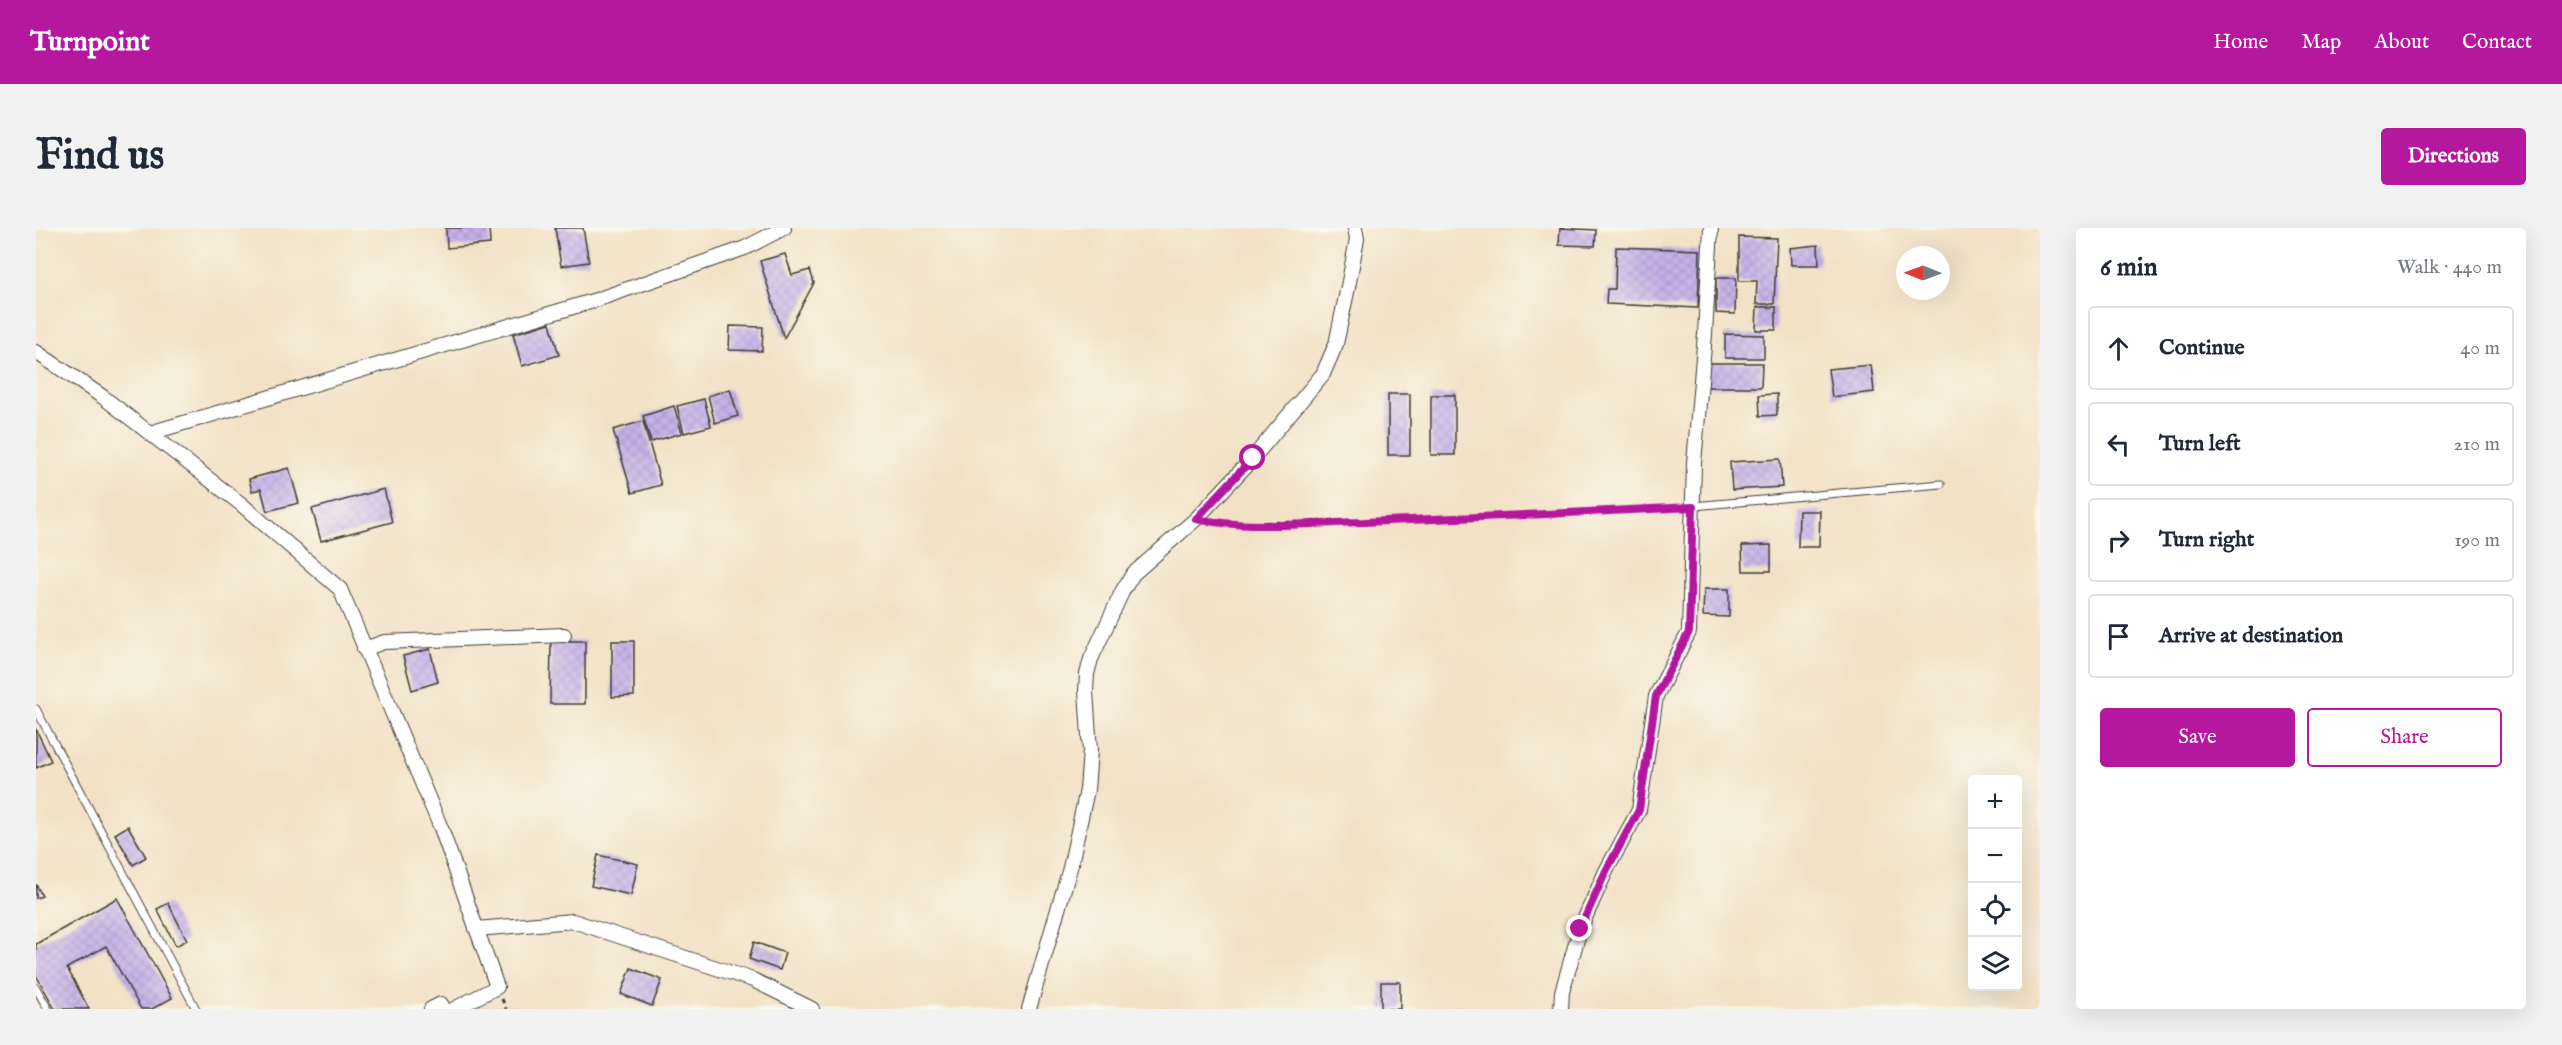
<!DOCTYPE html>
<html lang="en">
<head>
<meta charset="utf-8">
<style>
	:root { --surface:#fff; --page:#f2f2f3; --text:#1f2937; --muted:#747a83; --line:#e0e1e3; --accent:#b5179e }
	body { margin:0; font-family:"IM FELL English",serif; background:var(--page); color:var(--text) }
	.controls { position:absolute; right:18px; bottom:18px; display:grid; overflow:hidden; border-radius:6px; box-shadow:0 6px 24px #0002 }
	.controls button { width:54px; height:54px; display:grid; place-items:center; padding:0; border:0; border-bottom:2px solid var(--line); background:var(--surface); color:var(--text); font:30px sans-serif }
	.compass { position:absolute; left:1860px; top:18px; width:54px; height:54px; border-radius:50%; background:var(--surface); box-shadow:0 6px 24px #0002; rotate:271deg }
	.stop { position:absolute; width:18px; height:18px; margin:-14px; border:4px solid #b5179e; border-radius:50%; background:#fff }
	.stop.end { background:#b5179e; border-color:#fff; box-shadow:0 2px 6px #0008 }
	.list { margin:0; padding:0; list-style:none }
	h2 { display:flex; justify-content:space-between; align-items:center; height:78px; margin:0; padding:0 24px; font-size:26px }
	h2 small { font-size:20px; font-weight:400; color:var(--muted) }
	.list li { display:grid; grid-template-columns:39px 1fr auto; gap:18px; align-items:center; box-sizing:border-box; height:84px; margin:0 12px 12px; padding:0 12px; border:2px solid var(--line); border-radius:6px }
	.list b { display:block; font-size:22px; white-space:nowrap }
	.list em { font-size:20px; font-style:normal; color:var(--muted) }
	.actions { display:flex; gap:12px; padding:18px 24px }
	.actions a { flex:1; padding:14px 0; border:2px solid var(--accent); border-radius:6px; text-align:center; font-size:21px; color:var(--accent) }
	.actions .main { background:var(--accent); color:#fff }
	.icon { flex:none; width:33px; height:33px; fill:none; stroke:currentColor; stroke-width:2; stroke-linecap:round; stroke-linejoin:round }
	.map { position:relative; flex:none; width:2004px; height:781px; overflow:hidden; border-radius:6px }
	header { display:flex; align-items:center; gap:36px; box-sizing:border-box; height:84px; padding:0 30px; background:var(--accent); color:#fff }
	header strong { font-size:28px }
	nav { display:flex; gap:33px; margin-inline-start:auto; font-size:21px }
	.intro { display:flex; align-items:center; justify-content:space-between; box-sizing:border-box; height:144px; padding:0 36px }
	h1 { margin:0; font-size:42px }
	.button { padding:15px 27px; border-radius:6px; background:var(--accent); color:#fff; font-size:21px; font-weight:700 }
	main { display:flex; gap:36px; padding:0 36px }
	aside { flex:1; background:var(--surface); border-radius:6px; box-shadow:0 6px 24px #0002 }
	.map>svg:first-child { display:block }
</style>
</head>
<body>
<header>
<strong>Turnpoint</strong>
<nav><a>Home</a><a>Map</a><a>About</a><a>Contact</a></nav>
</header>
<div class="intro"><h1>Find us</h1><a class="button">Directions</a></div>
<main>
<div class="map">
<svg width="2004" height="781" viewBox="0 0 2004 781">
	<defs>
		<pattern id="building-cross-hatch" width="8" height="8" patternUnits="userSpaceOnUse" patternTransform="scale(1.5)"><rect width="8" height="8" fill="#c7b0e9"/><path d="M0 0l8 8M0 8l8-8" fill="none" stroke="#aa97c7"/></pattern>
	</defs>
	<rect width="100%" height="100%" fill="#fbf7ec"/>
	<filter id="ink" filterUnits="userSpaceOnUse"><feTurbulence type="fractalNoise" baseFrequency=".0167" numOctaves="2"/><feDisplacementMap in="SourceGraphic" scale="12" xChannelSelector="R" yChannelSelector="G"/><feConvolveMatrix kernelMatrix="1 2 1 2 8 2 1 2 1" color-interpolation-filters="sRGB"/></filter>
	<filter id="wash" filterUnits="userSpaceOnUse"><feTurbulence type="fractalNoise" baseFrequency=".008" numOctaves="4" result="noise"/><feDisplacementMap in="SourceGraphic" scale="24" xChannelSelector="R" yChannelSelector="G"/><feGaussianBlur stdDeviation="1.35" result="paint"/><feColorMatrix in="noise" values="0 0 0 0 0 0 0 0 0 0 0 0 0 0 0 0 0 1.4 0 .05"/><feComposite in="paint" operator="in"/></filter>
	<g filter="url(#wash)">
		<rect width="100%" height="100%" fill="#f2e1c5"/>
		<g id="blocks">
			<g fill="url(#building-cross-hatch)">
				<path d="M410,0H453L454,16L411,20Z"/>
				<path d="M519,0H547L553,34L525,38Z"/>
				<path d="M1524,0L1560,2L1559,18L1523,17Z"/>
				<path d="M1703,9L1741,10L1738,76H1720L1721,53H1703Z"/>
				<path d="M1782,17L1783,37H1755L1754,20Z"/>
				<path d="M1580,19L1664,22L1662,80L1570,76L1571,61H1579Z"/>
				<path d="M749,26L756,47L774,42L778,55L748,110L724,33Z"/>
				<path d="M1680,50H1700L1699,86L1680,85Z"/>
				<path d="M1721,79H1740V102H1720Z"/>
				<path d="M514,95L523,127L486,138L477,106Z"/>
				<path d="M694,98L727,99L726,123L693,122Z"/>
				<path d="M1689,106L1728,107V130H1689Z"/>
				<path d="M1670,135H1726L1725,159H1670Z"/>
				<path d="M1835,137L1838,164L1796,169L1792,141Z"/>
				<path d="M694,161L702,188L679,195L672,168Z"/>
				<rect x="1352" y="166" width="22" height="61"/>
				<path d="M1741,166V187L1724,188L1723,167Z"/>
				<rect x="1395" y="167" width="24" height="60"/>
				<path d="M668,171L675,198L648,205L641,178Z"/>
				<path d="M638,178L646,205L615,214L607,188Z"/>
				<path d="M607,193L625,257L596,265L577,202Z"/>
				<path d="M1744,231L1746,259L1696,262L1694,234Z"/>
				<path d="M253,240L263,275L231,283L225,261L216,263L213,251Z"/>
				<path d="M348,261L356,294L285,313L276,281Z"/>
				<path d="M1763,283H1784L1783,319H1762Z"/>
				<path d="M1735,317V343H1707L1706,318Z"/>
				<path d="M1668,361H1693V389L1667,388Z"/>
				<path d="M515,413H549V476H514Z"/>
				<path d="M576,413H598V468L576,469Z"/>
				<path d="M394,421L402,454L376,462L367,428Z"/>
				<path d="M0,501L15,533L0,540Z"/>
				<path d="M92,598L110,629L97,637L79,606Z"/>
				<path d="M562,627L602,636L595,667L555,658Z"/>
				<path d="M0,656L6,668L0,670Z"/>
				<path d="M81,670L136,770L116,781H105L70,718L31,740L53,781H19L0,747V716Z"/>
				<path d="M132,675L151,712L140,718L121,681Z"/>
				<path d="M718,714L749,725L744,742L713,731Z"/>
				<path d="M595,740L626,752L616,778L585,766Z"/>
				<rect x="1345" y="754" width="19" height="27"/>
			</g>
		</g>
	</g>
	<g filter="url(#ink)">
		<use href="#blocks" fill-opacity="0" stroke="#3c3a35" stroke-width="1.5"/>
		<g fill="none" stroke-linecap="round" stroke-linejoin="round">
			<g stroke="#3c3a35" stroke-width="9">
				<g id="lane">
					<path d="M1657,278L1905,256"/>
					<path d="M0,481L160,781"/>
					<path d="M0,760L12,781"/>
				</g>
			</g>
			<g stroke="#3c3a35" stroke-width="16">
				<g id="street">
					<path d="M0,124L67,169L205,276L304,361L405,600L461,759L418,781"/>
					<path d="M114,205L557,73L709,20L748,0"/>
					<path d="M328,421L348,414L528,407"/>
					<path d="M440,701L537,693L717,752L776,781"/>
					<path d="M395,781L405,776L408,781"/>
					<path d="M993,781L1034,640L1051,562L1054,523L1050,463L1051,446L1055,431L1087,362L1097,346L1160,291L1217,230L1287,146L1300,116L1312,59L1321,11L1319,0"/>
					<path d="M1525,781L1526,764L1544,701L1570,643L1603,582L1620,468L1653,404L1658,235L1669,106L1675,0"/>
				</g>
			</g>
			<g stroke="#3c3a35" stroke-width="3" stroke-dasharray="4.5 4.5" stroke-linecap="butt">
				<path d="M1176,294L1187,296L1422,291L1643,279"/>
				<path d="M466,771L470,781"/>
			</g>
			<use href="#lane" stroke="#fff" stroke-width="7"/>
			<use href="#street" stroke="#fff" stroke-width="14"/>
		</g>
	</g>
	<g fill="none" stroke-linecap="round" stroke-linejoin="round" filter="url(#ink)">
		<path stroke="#b5179e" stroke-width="8" d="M1217,230L1160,291C1214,302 1273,295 1328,294C1438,290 1547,284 1657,279L1653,404L1620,468L1603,582L1570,643L1544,701"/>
	</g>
</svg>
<div class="controls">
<button>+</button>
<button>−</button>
<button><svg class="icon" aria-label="locate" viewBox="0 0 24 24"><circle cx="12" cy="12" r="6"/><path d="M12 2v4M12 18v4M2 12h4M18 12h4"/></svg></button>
<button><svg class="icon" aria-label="layers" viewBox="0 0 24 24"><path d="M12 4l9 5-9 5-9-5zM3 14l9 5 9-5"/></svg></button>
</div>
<svg class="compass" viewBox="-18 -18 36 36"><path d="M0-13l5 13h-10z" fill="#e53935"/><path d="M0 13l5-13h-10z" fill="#747a83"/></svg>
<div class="stop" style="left:1217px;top:230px"></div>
<div class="stop end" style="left:1544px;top:701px"></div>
</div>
<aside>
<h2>6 min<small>Walk · 440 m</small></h2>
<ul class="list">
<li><svg class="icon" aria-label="ahead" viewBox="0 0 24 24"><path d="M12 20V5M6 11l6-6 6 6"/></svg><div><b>Continue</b></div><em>40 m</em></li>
<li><svg class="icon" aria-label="left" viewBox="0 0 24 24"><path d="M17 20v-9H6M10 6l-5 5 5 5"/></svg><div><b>Turn left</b></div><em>210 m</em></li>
<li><svg class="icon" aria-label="right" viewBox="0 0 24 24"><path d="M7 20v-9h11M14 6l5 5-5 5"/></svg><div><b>Turn right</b></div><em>190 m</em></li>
<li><svg class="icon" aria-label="arrive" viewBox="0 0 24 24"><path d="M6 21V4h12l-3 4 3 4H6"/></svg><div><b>Arrive at destination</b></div></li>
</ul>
<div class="actions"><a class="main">Save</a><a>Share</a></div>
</aside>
</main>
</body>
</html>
